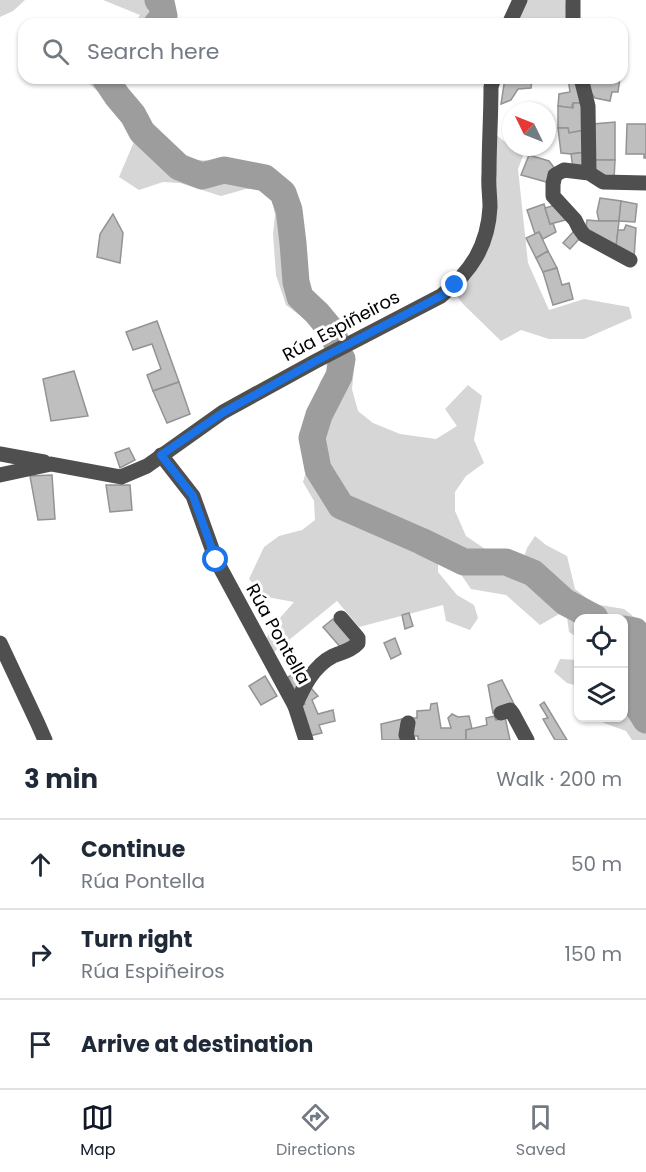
<!DOCTYPE html>
<html lang="en">
<head>
<meta charset="utf-8">
<style>
	:root { --surface:#fff; --page:#f6f6f7; --text:#1f2937; --muted:#747a83; --line:#e0e1e3; --accent:#111827 }
	body { margin:0; font-family:Poppins,sans-serif; background:var(--page); color:var(--text) }
	.controls { position:absolute; right:18px; bottom:18px; display:grid; overflow:hidden; border-radius:12px; box-shadow:0 2px 4px #0004 }
	.controls button { width:54px; height:54px; display:grid; place-items:center; padding:0; border:0; border-bottom:2px solid var(--line); background:var(--surface); color:var(--text); font:30px sans-serif }
	.compass { position:absolute; left:502px; top:102px; width:54px; height:54px; border-radius:50%; background:var(--surface); box-shadow:0 2px 4px #0004; rotate:313deg }
	.stop { position:absolute; width:18px; height:18px; margin:-14px; border:4px solid #1a73e8; border-radius:50%; background:#fff }
	.stop.end { background:#1a73e8; border-color:#fff; box-shadow:0 2px 6px #0008 }
	.list { margin:0; padding:0; list-style:none }
	h2 { display:flex; justify-content:space-between; align-items:center; height:78px; margin:0; padding:0 24px; font-size:26px }
	h2 small { font-size:20px; font-weight:400; color:var(--muted) }
	.list li { display:grid; grid-template-columns:39px 1fr auto; gap:18px; align-items:center; box-sizing:border-box; height:90px; padding:0 24px; border-top:2px solid var(--line) }
	.list b { display:block; font-size:22px; white-space:nowrap }
	.list p { margin:0; font-size:20px; white-space:nowrap; color:var(--muted) }
	.list em { font-size:20px; font-style:normal; color:var(--muted) }
	.icon { flex:none; width:33px; height:33px; fill:none; stroke:currentColor; stroke-width:2; stroke-linecap:round; stroke-linejoin:round }
	.map { position:relative; flex:none; width:646px; height:740px; overflow:hidden }
	.search { position:absolute; background:var(--surface); box-shadow:0 2px 4px #0004; left:18px; right:18px; top:18px; height:66px; display:flex; align-items:center; gap:15px; box-sizing:border-box; padding:0 21px; border-radius:18px; color:var(--muted); font-size:22px }
	.sheet { height:348px; background:var(--surface) }
	nav { display:flex; justify-content:space-around; align-items:center; box-sizing:border-box; height:84px; border-top:2px solid var(--line); background:var(--surface); font-size:16px; color:var(--muted) }
	nav a { display:grid; justify-items:center; gap:3px }
	nav .on { color:var(--accent) }
	.map>svg:first-child { display:block }
</style>
</head>
<body>
<div class="map">
<svg width="646" height="740" viewBox="0 0 646 740">
	<rect width="100%" height="100%" fill="#fff"/>
	<g fill="#d6d6d6">
		<path d="M0,0H25L13,11L0,17Z"/>
		<path d="M103,0H169L171,3L168,24H135L140,15Z"/>
		<path d="M520,0H565L569,24H509Z"/>
		<path d="M83,78H117L150,124L170,150L194,160L228,161L253,166L270,172L293,197L303,285L339,326L355,357L352,389L358,411L373,423L400,434L436,439L457,426L445,409L468,385L482,396L474,440L484,463L466,476L455,492V511L466,536L488,551L507,553L524,557L527,548L535,536L546,545L567,556L575,589L594,604L624,609L643,624L646,628V740H632L626,731L604,723L597,718H624V618H578V638L569,632L566,610L540,625L506,595L471,589L455,566L438,562V572L457,595L474,605L478,618L470,630L446,621L443,605L359,627L337,601L268,657L264,644L272,627L294,602L267,597L249,579L264,547L279,536L302,530L315,520L314,501L303,482L310,457L305,432L320,382L327,370L324,343L306,320L286,305L276,275L273,234L275,215L272,200L261,188L246,189L221,196L180,183L163,182L139,190L119,177L136,137L120,112Z"/>
		<path d="M490,130L523,156L518,169L528,263L549,310L584,299L629,307L632,318L584,339H549L521,330L501,341L464,305L450,288L479,254Z"/>
		<path d="M560,659L578,660V686L567,683L554,672Z"/>
	</g>
	<g fill="none" stroke-linecap="round" stroke-linejoin="round">
		<g stroke="#9d9d9d" stroke-width="27">
			<path d="M157,24L164,16L161,2L158,0"/>
			<path d="M105,78L117,96L133,115L142,132L179,167L202,176L224,170L265,178L283,193L289,210L293,243L296,282L300,297L317,313L332,331L336,342"/>
			<path d="M342,359L339,376L319,415L312,438L318,469L341,506L421,541L464,562H506L533,573L565,602L595,618"/>
			<path d="M624,629L635,631L640,641L632,685L639,709L646,720"/>
		</g>
	</g>
	<g fill="#bfbfbf" stroke="#939393" stroke-width="1.5">
		<path d="M622,37L626,61H622Z"/>
		<path d="M505,78L532,79L531,88L518,89L511,100L501,104Z"/>
		<path d="M568,78H576L581,103H573L571,108L558,106L559,94L570,92Z"/>
		<path d="M590,78H620L618,92H612L610,101L595,98L588,89Z"/>
		<path d="M573,103H581L585,130L569,133L568,128H558V106L573,108Z"/>
		<path d="M615,122V160H592L593,124Z"/>
		<path d="M627,124H646V158H644V154H626Z"/>
		<path d="M558,128H568L569,133L585,130L586,152L571,154L561,153Z"/>
		<path d="M586,152V169H573L571,154Z"/>
		<path d="M529,155L549,161L555,169L550,183L521,175Z"/>
		<path d="M592,160H615L614,180L593,169Z"/>
		<path d="M600,198L621,201L619,221H599L597,212Z"/>
		<path d="M621,201L637,204L635,222L619,221Z"/>
		<path d="M544,204L550,224L553,223L556,232L543,239L539,232L535,234L527,210Z"/>
		<path d="M555,205L569,219L550,224L545,208Z"/>
		<path d="M113,214L123,233L120,263L97,257L100,234Z"/>
		<path d="M587,220L599,221H619L616,247L585,230Z"/>
		<path d="M626,225L636,228L634,258L616,247L618,230H624Z"/>
		<path d="M575,230L580,238L570,249L563,243Z"/>
		<path d="M539,232L548,251L536,258L526,238Z"/>
		<path d="M548,251L557,268L543,272L536,258Z"/>
		<path d="M557,268L562,285L569,283L573,299L553,305L543,272Z"/>
		<path d="M157,321L179,382L153,391L147,375L161,369L152,344L133,350L126,332Z"/>
		<path d="M74,371L88,416L51,421L43,379Z"/>
		<path d="M179,382L190,414L167,423L153,391Z"/>
		<path d="M129,448L135,460L120,468L115,453Z"/>
		<path d="M52,475L55,519L38,520L30,476Z"/>
		<path d="M106,485H130L132,510L110,512Z"/>
		<path d="M409,613L413,626L405,629L402,615Z"/>
		<path d="M333,619L352,640L342,649L323,627Z"/>
		<path d="M395,638L401,654L391,659L384,643Z"/>
		<path d="M302,662L310,673L295,691L288,677L295,673L291,667Z"/>
		<path d="M265,676L277,696L261,705L249,686Z"/>
		<path d="M502,680L514,704L493,713L488,685Z"/>
		<path d="M311,688L318,696L312,700L318,714L333,710L335,721L319,725L322,733L309,736L299,706L305,704L303,699Z"/>
		<path d="M544,702L567,740H555L543,719L548,718L540,705Z"/>
		<path d="M437,703L441,728H451L448,718L452,714L458,717L469,716L472,729L466,730V740H418V736H414L412,718H417V711L430,710L431,704Z"/>
		<path d="M494,716L496,720L505,717L510,740H466V730L487,725L486,718Z"/>
		<path d="M402,719L403,740H382L381,724Z"/>
	</g>
	<g fill="none" stroke-linecap="round" stroke-linejoin="round">
		<g stroke="#4f4f4f" stroke-width="15">
			<path d="M573,0V24"/>
			<path d="M509,24L520,0"/>
			<path d="M581,78L588,106L589,173"/>
			<path d="M630,260L584,235L579,228L575,220L553,196V184L555,175L564,170L589,173L603,182L646,183"/>
			<path d="M0,454L44,462"/>
			<path d="M161,455L193,496L216,560L295,706L306,740"/>
			<path d="M0,475L51,464L121,477L147,466L223,412L316,361L441,296C471,272 488,246 490,207C490,196 488,185 489,174C489,145 491,116 491,87L494,78"/>
			<path d="M0,643L38,724L45,740"/>
			<path d="M295,706C303,688 313,666 333,656C342,652 351,651 358,643V638L341,618"/>
			<path d="M501,713L510,710L513,714L527,740"/>
			<path d="M408,723L406,735L408,740"/>
		</g>
	</g>
	<g fill="none" stroke-linecap="round" stroke-linejoin="round">
		<path stroke="#1a73e8" stroke-width="8" d="M216,560L193,496L161,455L224,412L316,361L441,296L455,285"/>
	</g>
	<g text-anchor="middle" stroke-width="6" stroke-linejoin="round" paint-order="stroke">
		<g font-size="18" fill="#000" stroke="#fff">
			<text transform="translate(341 326) rotate(-28)" y="6">Rúa Espiñeiros</text>
			<text transform="translate(278 634) rotate(61)" y="6">Rúa Pontella</text>
		</g>
	</g>
</svg>
<div class="controls">
<button><svg class="icon" aria-label="locate" viewBox="0 0 24 24"><circle cx="12" cy="12" r="6"/><path d="M12 2v4M12 18v4M2 12h4M18 12h4"/></svg></button>
<button><svg class="icon" aria-label="layers" viewBox="0 0 24 24"><path d="M12 4l9 5-9 5-9-5zM3 14l9 5 9-5"/></svg></button>
</div>
<svg class="compass" viewBox="-18 -18 36 36"><path d="M0-13l5 13h-10z" fill="#e53935"/><path d="M0 13l5-13h-10z" fill="#747a83"/></svg>
<div class="stop" style="left:216px;top:560px"></div>
<div class="stop end" style="left:455px;top:285px"></div>
<div class="search"><svg class="icon" aria-label="search" viewBox="0 0 24 24"><circle cx="10" cy="10" r="6"/><path d="M15 15l6 6"/></svg>Search here</div>
</div>
<section class="sheet">
<h2>3 min<small>Walk · 200 m</small></h2>
<ul class="list">
<li><svg class="icon" aria-label="ahead" viewBox="0 0 24 24"><path d="M12 20V5M6 11l6-6 6 6"/></svg><div><b>Continue</b><p>Rúa Pontella</p></div><em>50 m</em></li>
<li><svg class="icon" aria-label="right" viewBox="0 0 24 24"><path d="M7 20v-9h11M14 6l5 5-5 5"/></svg><div><b>Turn right</b><p>Rúa Espiñeiros</p></div><em>150 m</em></li>
<li><svg class="icon" aria-label="arrive" viewBox="0 0 24 24"><path d="M6 21V4h12l-3 4 3 4H6"/></svg><div><b>Arrive at destination</b></div></li>
</ul>
</section>
<nav>
<a class="on"><svg class="icon" aria-label="map" viewBox="0 0 24 24"><path d="M3 6l6-2 6 2 6-2v14l-6 2-6-2-6 2zM9 4v14M15 6v14"/></svg>Map</a>
<a><svg class="icon" aria-label="directions" viewBox="0 0 24 24"><path d="M12 3l9 9-9 9-9-9zM9 14v-3h6M13 9l2 2-2 2"/></svg>Directions</a>
<a><svg class="icon" aria-label="saved" viewBox="0 0 24 24"><path d="M7 4h10v16l-5-4-5 4z"/></svg>Saved</a>
</nav>
</body>
</html>
